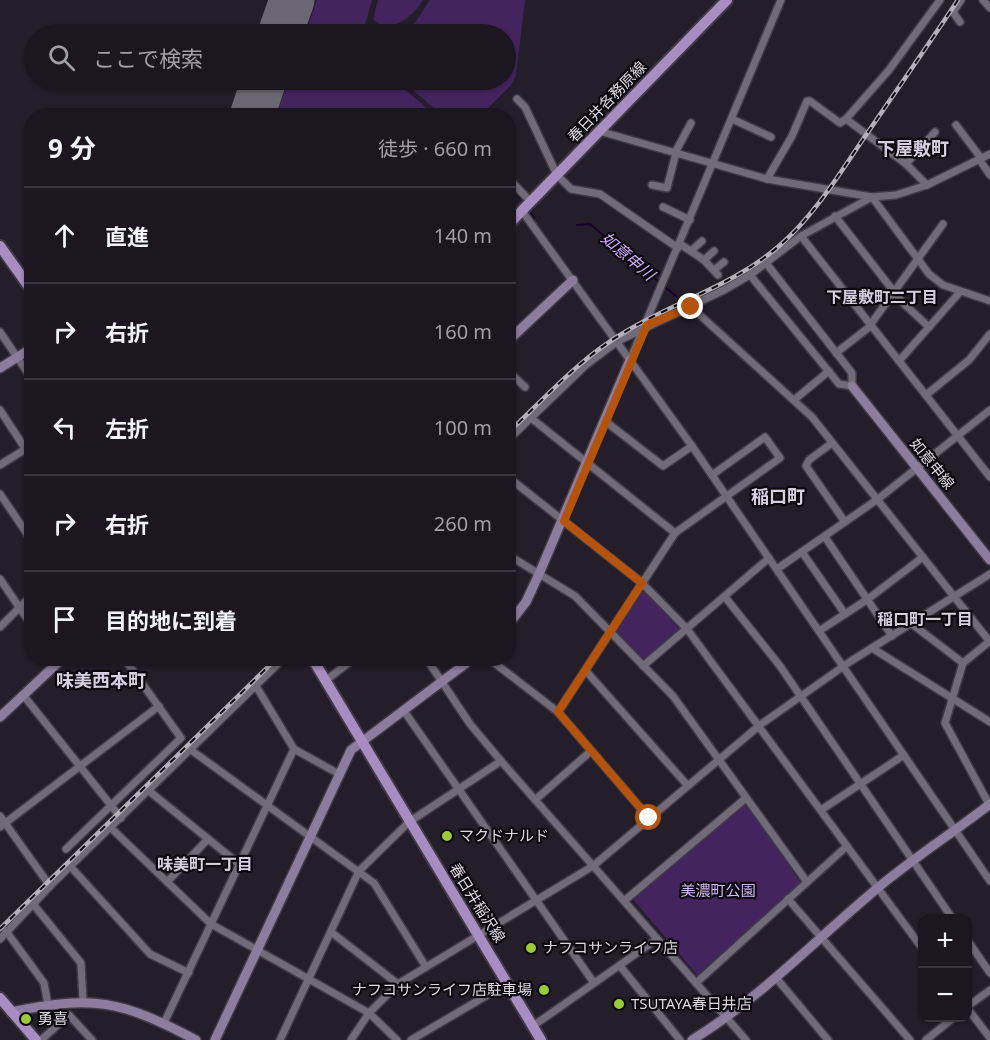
<!DOCTYPE html>
<html lang="ja">
<head>
<meta charset="utf-8">
<style>
	:root { --surface:#1b1620; --page:#241f29; --text:#f1f3f6; --muted:#a09fa5; --line:#39353e }
	body { margin:0; font-family:"Noto Sans","Noto Sans JP",sans-serif; background:var(--page); color:var(--text) }
	.controls { position:absolute; right:18px; bottom:18px; display:grid; overflow:hidden; border-radius:12px; box-shadow:0 2px 4px #0004 }
	.controls button { width:54px; height:54px; display:grid; place-items:center; padding:0; border:0; border-bottom:2px solid var(--line); background:var(--surface); color:var(--text); font:30px sans-serif }
	.stop { position:absolute; width:18px; height:18px; margin:-14px; border:4px solid #b45309; border-radius:50%; background:#fff }
	.stop.end { background:#b45309; border-color:#fff; box-shadow:0 2px 6px #0008 }
	.list { margin:0; padding:0; list-style:none }
	h2 { display:flex; justify-content:space-between; align-items:center; height:78px; margin:0; padding:0 24px; font-size:26px }
	h2 small { font-size:20px; font-weight:400; color:var(--muted) }
	.list li { display:grid; grid-template-columns:39px 1fr auto; gap:18px; align-items:center; box-sizing:border-box; height:96px; padding:0 24px; border-top:2px solid var(--line) }
	.list b { display:block; font-size:22px; white-space:nowrap }
	.list em { font-size:20px; font-style:normal; color:var(--muted) }
	.icon { flex:none; width:33px; height:33px; fill:none; stroke:currentColor; stroke-width:2; stroke-linecap:round; stroke-linejoin:round }
	.map { position:relative; flex:none; width:990px; height:1040px; overflow:hidden }
	.search { position:absolute; background:var(--surface); box-shadow:0 2px 4px #0004; left:24px; top:24px; width:492px; height:66px; display:flex; align-items:center; gap:15px; box-sizing:border-box; padding:0 21px; border-radius:33px; color:var(--muted); font-size:22px }
	.panel { position:absolute; background:var(--surface); box-shadow:0 2px 4px #0004; left:24px; top:108px; width:492px; height:558px; border-radius:24px }
	.map>svg:first-child { display:block }
</style>
</head>
<body>
<div class="map">
<svg width="990" height="1040" viewBox="0 0 990 1040">
	<rect width="100%" height="100%" fill="#241e2b"/>
	<g fill="#43245f">
		<path d="M317,0H372L365,25L374,34H305Z"/>
		<path d="M378,0H423C414,15 390,37 373,19Z"/>
		<path d="M430,0H525L516,75L511,85L481,115H442L401,80H506V34H396L413,26Z"/>
		<path d="M289,80H394L435,115H276Z"/>
		<path d="M645,591L680,630L645,660L616,631L642,592Z"/>
		<path d="M743,804H746L801,883L697,975L632,898Z"/>
	</g>
	<g fill="none" stroke-linecap="round" stroke-linejoin="round">
		<g stroke="#1a002e" stroke-width="2">
			<path d="M508,171L514,176"/>
			<path d="M514,189L520,198"/>
			<path d="M530,212L534,218"/>
			<path d="M577,225L590,224L677,297"/>
		</g>
		<g stroke="#6c6873" stroke-width="45">
			<path d="M280,34L292,0"/>
			<path d="M252,116L264,80"/>
		</g>
		<g stroke="#3f3a45" stroke-width="10">
			<g id="street">
				<path d="M983,0L990,8"/>
				<path d="M960,22L953,12L961,0"/>
				<path d="M517,99L525,107L557,175L571,189L600,194L678,248"/>
				<path d="M732,119L771,137"/>
				<path d="M846,119L889,70L940,0"/>
				<path d="M956,125L981,158"/>
				<path d="M599,131L767,179L872,197L929,274L943,285L990,301"/>
				<path d="M979,159L990,175"/>
				<path d="M906,164L935,132"/>
				<path d="M508,178L531,202"/>
				<path d="M767,179L792,136L807,101H810L840,123L846,119L906,164L927,185"/>
				<path d="M652,185L667,188L677,149L691,123"/>
				<path d="M663,207L690,220"/>
				<path d="M522,211L692,446L990,881"/>
				<path d="M835,216L902,302L929,327"/>
				<path d="M801,236L990,477"/>
				<path d="M680,244L704,260L718,275"/>
				<path d="M691,251L702,241"/>
				<path d="M704,260L714,251"/>
				<path d="M714,270L724,262"/>
				<path d="M750,275L839,384L852,386V373L766,263"/>
				<path d="M691,307L812,417L990,642"/>
				<path d="M0,332L32,379"/>
				<path d="M836,353L868,328L943,224"/>
				<path d="M630,360L781,0"/>
				<path d="M899,361L960,292"/>
				<path d="M508,371L525,387"/>
				<path d="M926,395L969,360L990,334"/>
				<path d="M794,400L829,371"/>
				<path d="M0,410L32,459"/>
				<path d="M531,418L675,533"/>
				<path d="M605,421L663,466L692,446"/>
				<path d="M508,440L586,365L618,341L726,289L750,275L801,236L872,197L896,195L927,185L990,154"/>
				<path d="M832,443L809,460L806,466L845,522"/>
				<path d="M0,465L32,445"/>
				<path d="M508,477L642,583L687,629L922,948"/>
				<path d="M0,494L32,541"/>
				<path d="M825,537L892,636"/>
				<path d="M802,552L845,614"/>
				<path d="M508,555L575,596L673,696L807,882"/>
				<path d="M777,569L878,499L990,410"/>
				<path d="M0,579L32,626"/>
				<path d="M725,597L780,666L952,918"/>
				<path d="M912,624L963,663"/>
				<path d="M0,627L32,595"/>
				<path d="M819,631L868,599L923,557"/>
				<path d="M990,641L963,663L945,723L990,806"/>
				<path d="M872,648L990,722"/>
				<path d="M426,658L470,724L501,761L746,1040"/>
				<path d="M488,658L558,712L649,818"/>
				<path d="M643,666L769,558"/>
				<path d="M586,671L688,786"/>
				<path d="M325,681L355,658"/>
				<path d="M24,696L121,818"/>
				<path d="M404,711L594,983"/>
				<path d="M558,712L675,533L780,458L765,437L712,475"/>
				<path d="M294,749L339,774"/>
				<path d="M191,750L374,883L426,967"/>
				<path d="M149,791L239,864"/>
				<path d="M535,800L591,751"/>
				<path d="M821,810L904,755"/>
				<path d="M0,816L50,886"/>
				<path d="M0,827L159,706"/>
				<path d="M111,828L211,924L369,1013L397,1040"/>
				<path d="M66,849L181,738L124,658"/>
				<path d="M70,866L150,954L189,973"/>
				<path d="M167,882L208,839"/>
				<path d="M788,899L910,1040"/>
				<path d="M624,901L746,798"/>
				<path d="M33,904L81,963L83,1001"/>
				<path d="M6,931L44,983L48,1005"/>
				<path d="M331,932L398,984"/>
				<path d="M0,939L50,886L284,658"/>
				<path d="M968,941L990,973"/>
				<path d="M620,966L680,1040"/>
				<path d="M777,979L828,1040"/>
				<path d="M696,983L847,846"/>
				<path d="M968,1006L990,990"/>
				<path d="M968,1009L990,1038"/>
				<path d="M164,1023L294,749L256,686"/>
				<path d="M533,1026L657,939"/>
				<path d="M41,1040L69,1015L92,1040"/>
				<path d="M280,1040L359,871L409,822L501,761"/>
				<path d="M351,1040L369,1013L398,984L593,866L760,725L851,661L990,574"/>
				<path d="M411,1040L508,983"/>
				<path d="M926,1040L953,1018"/>
			</g>
		</g>
		<g stroke="#3f3a45" stroke-width="12">
			<g id="secondary">
				<path d="M508,341L573,280"/>
				<path d="M0,368L32,348"/>
				<path d="M852,386L990,560"/>
				<path d="M508,625L526,602L539,574L630,360"/>
				<path d="M0,717L63,658"/>
				<path d="M11,1012C95,995 120,1000 196,1040"/>
				<path d="M215,1040L351,750L473,658"/>
				<path d="M692,1040C762,997 817,938 880,886C915,857 954,832 990,804"/>
			</g>
		</g>
		<g stroke="#3f3a45" stroke-width="14">
			<g id="primary">
				<path d="M508,225L727,0"/>
				<path d="M0,246L32,291"/>
				<path d="M312,658L541,1040"/>
				<path d="M0,998L36,1040"/>
			</g>
		</g>
		<use href="#street" stroke="#716a79" stroke-width="7"/>
		<use href="#secondary" stroke="#8c7c9d" stroke-width="9"/>
		<use href="#primary" stroke="#a78dc2" stroke-width="10"/>
		<g stroke="#b5b1bb" stroke-width="4.5">
			<g id="rail">
				<path d="M508,433C545,398 580,358 625,332C676,301 733,286 779,246C815,215 839,174 866,135C897,90 928,45 958,0"/>
				<path d="M0,929L277,658"/>
			</g>
		</g>
		<use href="#rail" stroke="#0c090f" stroke-width="2" stroke-dasharray="7" stroke-linecap="butt"/>
	</g>
	<g fill="none" stroke-linecap="round" stroke-linejoin="round">
		<path stroke="#b45309" stroke-width="8" d="M649,818L558,712L642,583L564,521L647,325L691,307"/>
	</g>
	<g fill="#9acb34" stroke="#0c090f" stroke-width="2">
		<circle cx="447" cy="836" r="6"/>
		<circle cx="531" cy="948" r="6"/>
		<circle cx="544" cy="990" r="6"/>
		<circle cx="619" cy="1004" r="6"/>
		<circle cx="26" cy="1019" r="6"/>
	</g>
	<g text-anchor="middle" stroke-width="4.5" stroke-linejoin="round" paint-order="stroke">
		<g font-size="15" fill="#ddd9e2" stroke="#0c090f">
			<text transform="translate(607 102) rotate(-46)" y="5">春日井各務原線</text>
			<text transform="translate(932 464) rotate(51)" y="5">如意申線</text>
			<text transform="translate(477 903) rotate(58)" y="5">春日井稲沢線</text>
		</g>
		<g font-size="15" fill="#ddd9e2" stroke="#0c090f" text-anchor="start">
			<text x="459" y="841">マクドナルド</text>
			<text x="543" y="953">ナフコサンライフ店</text>
			<text x="532" y="995" text-anchor="end">ナフコサンライフ店駐車場</text>
			<text x="631" y="1009">TSUTAYA春日井店</text>
			<text x="38" y="1024">勇喜</text>
		</g>
		<g font-size="15" fill="#d4b7f4" stroke="#0c090f">
			<text x="718" y="896">美濃町公園</text>
		</g>
		<g font-size="16" font-style="italic" fill="#d3acfd" stroke="#0c090f">
			<text transform="translate(628 256) rotate(40)" y="6">如意申川</text>
		</g>
		<g font-size="16" font-weight="bold" fill="#d7cfe1" stroke="#0c090f">
			<text x="882" y="303">下屋敷町二丁目</text>
			<text x="925" y="625">稲口町一丁目</text>
			<text x="205" y="870">味美町一丁目</text>
		</g>
		<g font-size="18" font-weight="bold" fill="#d7cfe1" stroke="#0c090f">
			<text x="913" y="155">下屋敷町</text>
			<text x="778" y="503">稲口町</text>
			<text x="101" y="687">味美西本町</text>
		</g>
	</g>
</svg>
<div class="controls">
<button>+</button>
<button>−</button>
</div>
<div class="stop" style="left:649px;top:818px"></div>
<div class="stop end" style="left:691px;top:307px"></div>
<div class="search"><svg class="icon" aria-label="search" viewBox="0 0 24 24"><circle cx="10" cy="10" r="6"/><path d="M15 15l6 6"/></svg>ここで検索</div>
<section class="panel">
<h2>9 分<small>徒歩 · 660 m</small></h2>
<ul class="list">
<li><svg class="icon" aria-label="ahead" viewBox="0 0 24 24"><path d="M12 20V5M6 11l6-6 6 6"/></svg><div><b>直進</b></div><em>140 m</em></li>
<li><svg class="icon" aria-label="right" viewBox="0 0 24 24"><path d="M7 20v-9h11M14 6l5 5-5 5"/></svg><div><b>右折</b></div><em>160 m</em></li>
<li><svg class="icon" aria-label="left" viewBox="0 0 24 24"><path d="M17 20v-9H6M10 6l-5 5 5 5"/></svg><div><b>左折</b></div><em>100 m</em></li>
<li><svg class="icon" aria-label="right" viewBox="0 0 24 24"><path d="M7 20v-9h11M14 6l5 5-5 5"/></svg><div><b>右折</b></div><em>260 m</em></li>
<li><svg class="icon" aria-label="arrive" viewBox="0 0 24 24"><path d="M6 21V4h12l-3 4 3 4H6"/></svg><div><b>目的地に到着</b></div></li>
</ul>
</section>
</div>
</body>
</html>
